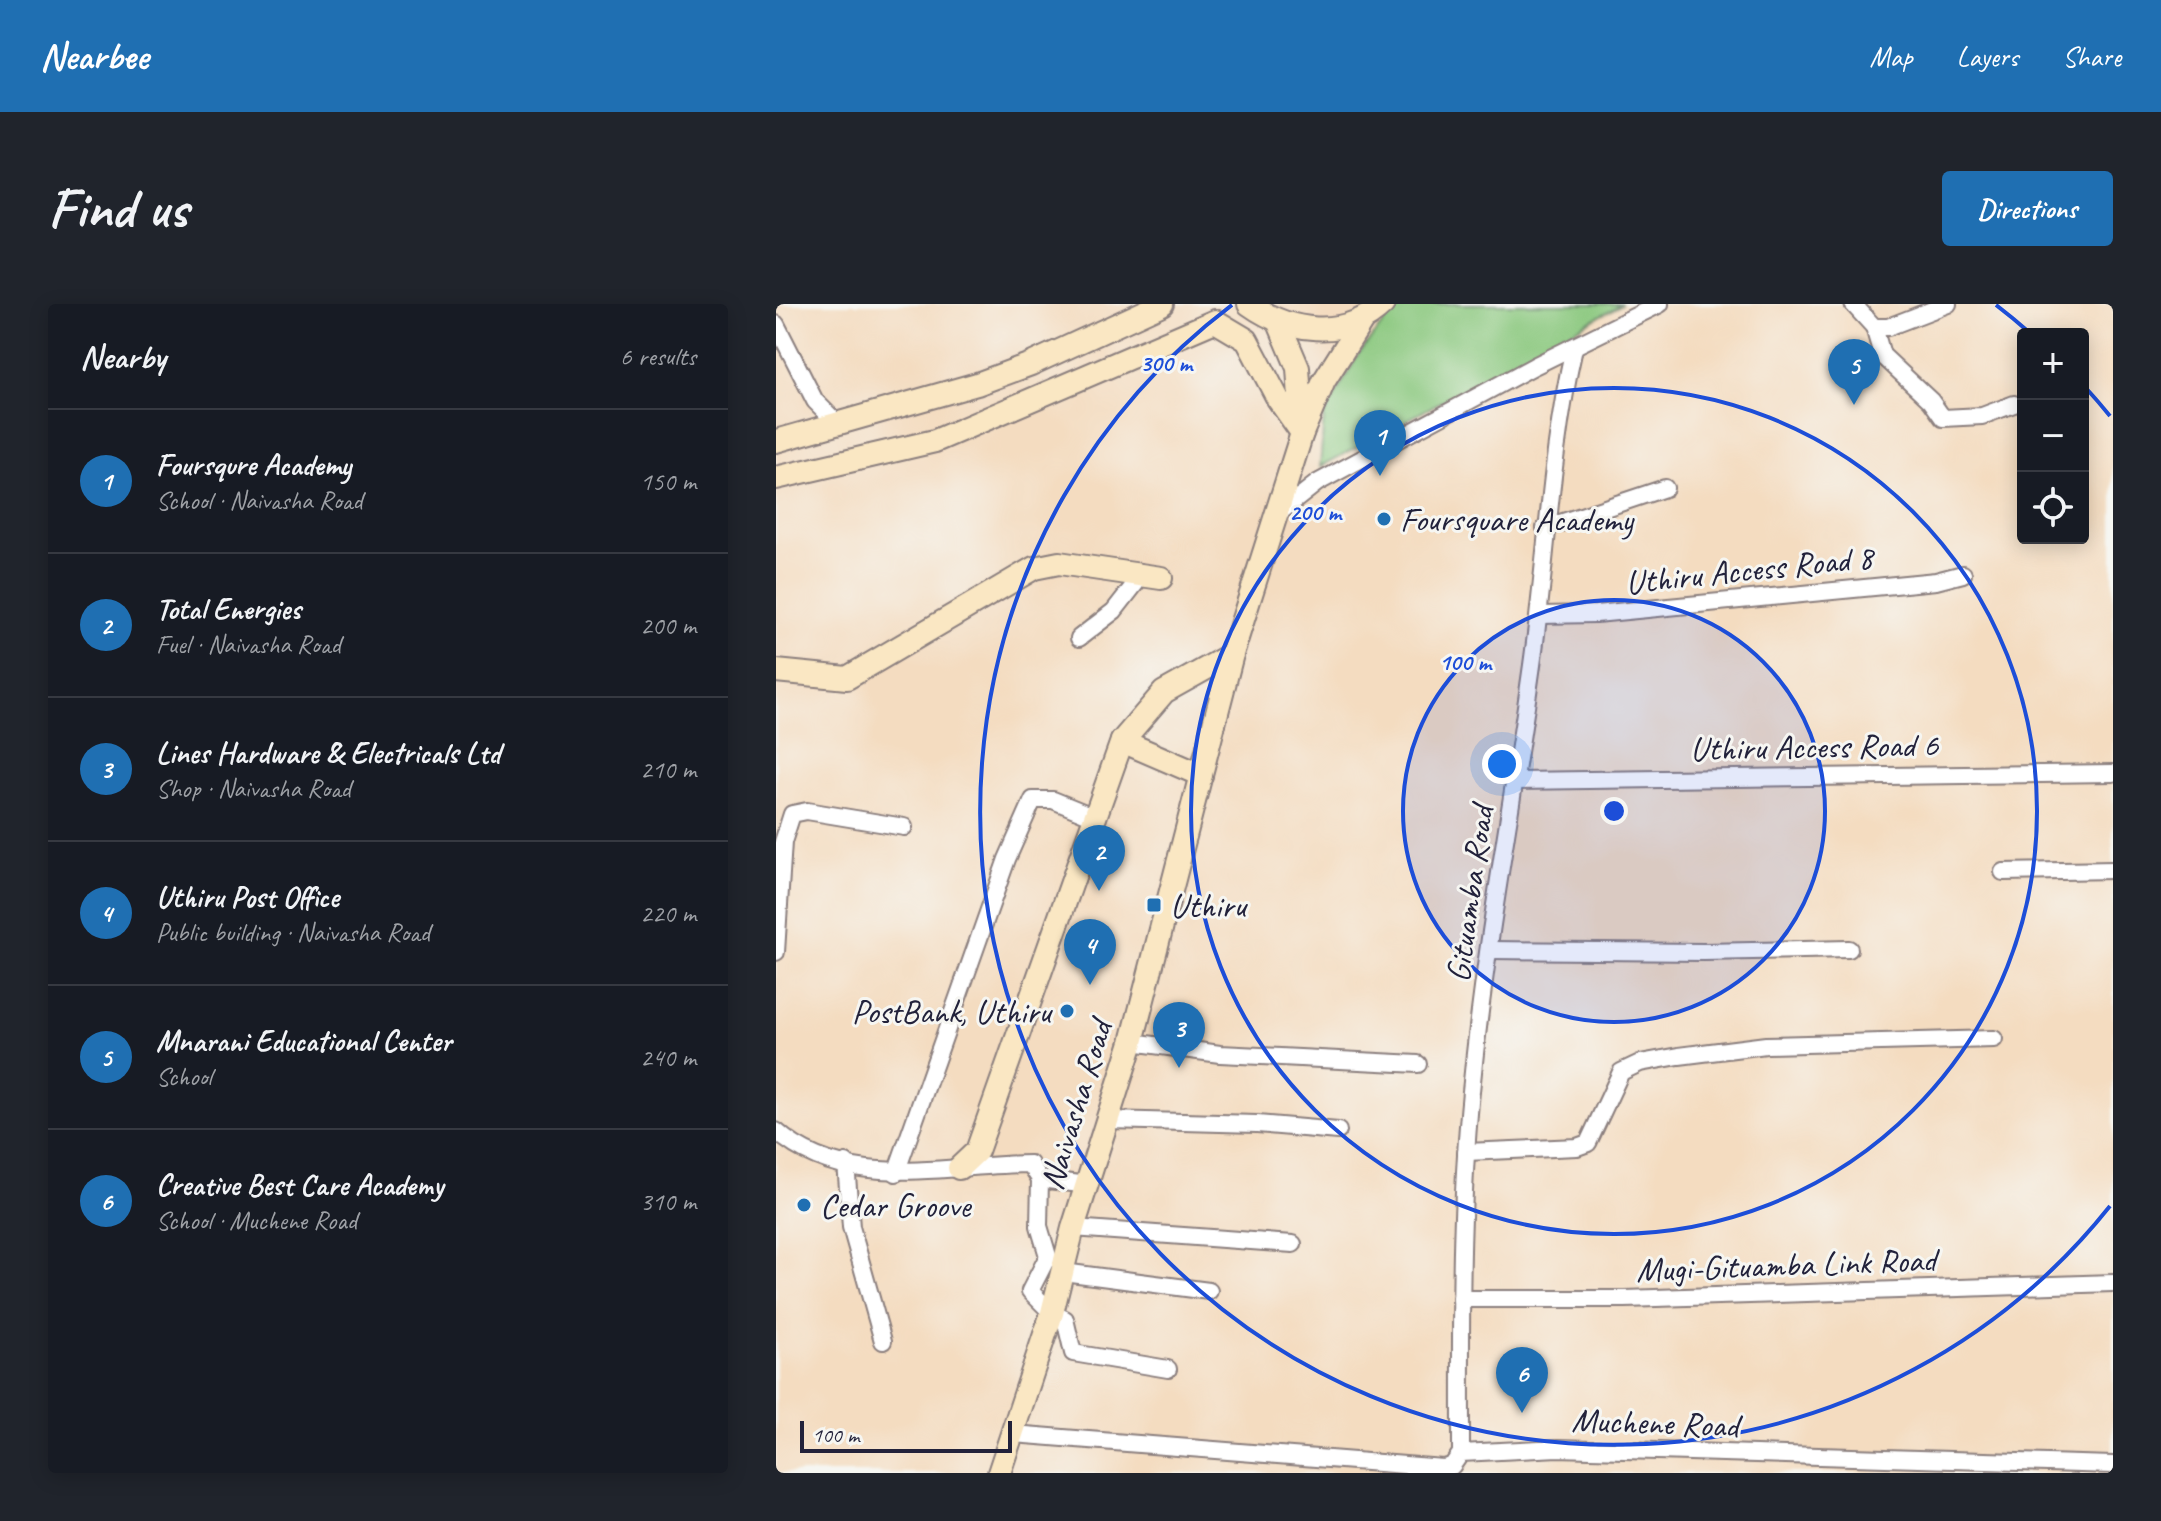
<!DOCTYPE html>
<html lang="en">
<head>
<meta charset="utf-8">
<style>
	:root { --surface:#171b24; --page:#20242c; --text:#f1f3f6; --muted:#9ea1a6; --line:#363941; --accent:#1f6fb2 }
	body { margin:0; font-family:Caveat,sans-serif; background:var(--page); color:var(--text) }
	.controls { position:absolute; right:24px; top:24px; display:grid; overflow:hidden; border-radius:8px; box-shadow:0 4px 20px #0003 }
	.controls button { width:72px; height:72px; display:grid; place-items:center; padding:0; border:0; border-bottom:2px solid var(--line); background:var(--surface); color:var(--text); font:40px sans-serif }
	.scale { position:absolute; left:24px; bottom:20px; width:212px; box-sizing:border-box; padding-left:8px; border:4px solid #22223b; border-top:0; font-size:22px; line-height:28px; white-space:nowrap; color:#22223b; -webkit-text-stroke:6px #f6f6f2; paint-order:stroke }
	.you { position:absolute; left:726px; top:460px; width:28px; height:28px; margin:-20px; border:6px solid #fff; border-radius:50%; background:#1a73e8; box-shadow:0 0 0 12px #1a73e833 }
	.badge { display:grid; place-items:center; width:52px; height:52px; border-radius:50%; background:var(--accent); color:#fff; font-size:26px; font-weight:700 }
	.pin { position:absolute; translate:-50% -66px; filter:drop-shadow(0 2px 4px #0008) }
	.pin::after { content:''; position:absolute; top:42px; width:28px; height:24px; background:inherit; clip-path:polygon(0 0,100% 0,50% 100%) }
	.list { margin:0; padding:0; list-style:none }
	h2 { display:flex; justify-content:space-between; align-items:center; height:104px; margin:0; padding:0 32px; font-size:34px }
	h2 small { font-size:26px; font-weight:400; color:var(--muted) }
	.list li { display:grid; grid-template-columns:52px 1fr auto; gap:24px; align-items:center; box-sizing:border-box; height:144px; padding:0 32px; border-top:2px solid var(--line) }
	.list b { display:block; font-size:30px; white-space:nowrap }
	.list p { margin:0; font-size:26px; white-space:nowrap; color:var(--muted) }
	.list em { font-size:26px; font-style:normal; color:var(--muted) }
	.icon { flex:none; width:44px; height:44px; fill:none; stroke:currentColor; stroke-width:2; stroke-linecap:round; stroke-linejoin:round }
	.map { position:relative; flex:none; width:1337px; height:1169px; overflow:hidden; border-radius:8px }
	header { display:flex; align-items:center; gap:48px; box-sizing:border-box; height:112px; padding:0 40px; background:var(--accent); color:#fff }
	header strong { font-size:38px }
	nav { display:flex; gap:44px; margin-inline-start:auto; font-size:28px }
	.intro { display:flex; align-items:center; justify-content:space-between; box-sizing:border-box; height:192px; padding:0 48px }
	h1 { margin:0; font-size:56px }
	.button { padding:20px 36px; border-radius:8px; background:var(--accent); color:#fff; font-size:28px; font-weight:700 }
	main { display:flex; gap:48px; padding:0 48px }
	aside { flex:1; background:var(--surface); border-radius:8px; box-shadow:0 4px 20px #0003 }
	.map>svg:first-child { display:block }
</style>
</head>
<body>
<header>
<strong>Nearbee</strong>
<nav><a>Map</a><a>Layers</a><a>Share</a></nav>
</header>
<div class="intro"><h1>Find us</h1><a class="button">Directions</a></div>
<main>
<aside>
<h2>Nearby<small>6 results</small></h2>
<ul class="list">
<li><span class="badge">1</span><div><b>Foursqure Academy</b><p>School · Naivasha Road</p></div><em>150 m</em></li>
<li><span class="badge">2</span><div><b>Total Energies</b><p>Fuel · Naivasha Road</p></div><em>200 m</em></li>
<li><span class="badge">3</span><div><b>Lines Hardware &amp; Electricals Ltd</b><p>Shop · Naivasha Road</p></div><em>210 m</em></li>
<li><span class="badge">4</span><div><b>Uthiru Post Office</b><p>Public building · Naivasha Road</p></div><em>220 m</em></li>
<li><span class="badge">5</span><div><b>Mnarani Educational Center</b><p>School</p></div><em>240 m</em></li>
<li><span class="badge">6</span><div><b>Creative Best Care Academy</b><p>School · Muchene Road</p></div><em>310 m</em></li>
</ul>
</aside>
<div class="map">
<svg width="1337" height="1169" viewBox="0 0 1337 1169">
	<rect width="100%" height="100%" fill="#f6f6f2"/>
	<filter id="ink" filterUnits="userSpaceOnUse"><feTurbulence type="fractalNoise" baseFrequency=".0125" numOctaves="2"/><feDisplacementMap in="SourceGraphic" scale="16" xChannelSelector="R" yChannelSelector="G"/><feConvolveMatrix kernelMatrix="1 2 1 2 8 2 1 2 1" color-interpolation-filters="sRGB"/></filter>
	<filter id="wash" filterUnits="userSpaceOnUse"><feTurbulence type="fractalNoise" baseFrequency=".006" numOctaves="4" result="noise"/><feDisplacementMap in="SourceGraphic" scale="32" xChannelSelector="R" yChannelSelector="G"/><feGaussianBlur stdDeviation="1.8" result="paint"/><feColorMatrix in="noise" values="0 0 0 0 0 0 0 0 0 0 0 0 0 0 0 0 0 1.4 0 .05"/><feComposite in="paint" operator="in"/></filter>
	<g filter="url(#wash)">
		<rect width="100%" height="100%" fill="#f4dcc0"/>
		<path fill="#8ac87e" stroke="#56755c" stroke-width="2" d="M623,0H846L544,163L548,112L583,49Z"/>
	</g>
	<g filter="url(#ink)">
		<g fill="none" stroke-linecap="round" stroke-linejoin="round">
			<g stroke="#8b7f7e" stroke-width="20">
				<g id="street">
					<path d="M1077,0L1098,23L1106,51L1155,97L1167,114L1206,112L1238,100"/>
					<path d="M0,20L39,97L63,121"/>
					<path d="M1098,23H1112L1172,0"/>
					<path d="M503,209L541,179L758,62L884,0"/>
					<path d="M769,224L889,184"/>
					<path d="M763,311L820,310L1160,277L1187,270"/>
					<path d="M303,334L338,307L366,271"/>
					<path d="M740,477L1337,469"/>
					<path d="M1227,568L1337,566"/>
					<path d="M715,646L928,648L1073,645"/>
					<path d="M0,648L7,538L16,510L31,507L128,523"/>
					<path d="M356,738L444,750L642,760"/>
					<path d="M333,816L481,820L562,827"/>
					<path d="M0,827C69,889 172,860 254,860L264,875L312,881"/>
					<path d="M690,848L801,843L812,839L845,768L864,759L903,752L990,741L1218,735"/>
					<path d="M70,859L75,923L107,1037"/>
					<path d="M120,869L231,555L257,496H277L321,514"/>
					<path d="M264,875L263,922L272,952L254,987L276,1009L289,1015L297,1049L392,1065"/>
					<path d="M297,924L517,940"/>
					<path d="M287,968L433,987"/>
					<path d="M685,995H849L1337,979"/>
					<path d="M237,1130L667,1164L676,1162L685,1149L782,1144L1337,1161"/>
					<path d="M685,1149C685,1022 683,895 697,768C711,632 737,497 756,361C771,255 774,149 798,44"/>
				</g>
			</g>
			<g stroke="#8b7f7e" stroke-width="26">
				<g id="secondary">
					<path d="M473,0C512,28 569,37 607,0"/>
					<path d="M503,19L522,64L526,124"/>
					<path d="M0,137L201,80L255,60L386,0"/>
					<path d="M0,174L159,137L439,17L471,36L502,95L526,129"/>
					<path d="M0,367L71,374L258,264L283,259L385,274"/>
					<path d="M346,437L425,471"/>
					<path d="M183,864L201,847L346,437L388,388L456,350"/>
					<path d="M223,1169L276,1009L297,924L356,738L456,350L526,129L548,77L587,15"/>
				</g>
			</g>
			<use href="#street" stroke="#fff" stroke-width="16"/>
			<use href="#secondary" stroke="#fae7c3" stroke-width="22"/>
		</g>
	</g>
	<circle cx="838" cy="507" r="211" fill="#1d4ed8" fill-opacity=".12"/>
	<g fill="none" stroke="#1d4ed8" stroke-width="4">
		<circle cx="838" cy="507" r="211"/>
		<circle cx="838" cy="507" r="423"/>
		<path d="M1334 902A634 634 0 1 1 456 1M1220 1A634 634 0 0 1 1254 29M1309 83A634 634 0 0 1 1334 112"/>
	</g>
	<g fill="#1f6fb2" stroke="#f6f6f2" stroke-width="3">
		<circle cx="608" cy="215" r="8"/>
		<rect x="370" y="593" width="16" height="16" rx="4"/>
		<circle cx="291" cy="707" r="8"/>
		<circle cx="28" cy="901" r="8"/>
	</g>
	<g text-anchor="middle" stroke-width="6" stroke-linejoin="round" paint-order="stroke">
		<g font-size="34" fill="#22223b" stroke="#f6f6f2" text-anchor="start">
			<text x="624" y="227">Foursquare Academy</text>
			<text x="394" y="613">Uthiru</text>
			<text x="275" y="719" text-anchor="end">PostBank, Uthiru</text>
			<text x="44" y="913">Cedar Groove</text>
		</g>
		<g font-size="34" fill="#22223b" stroke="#f6f6f2">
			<text transform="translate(973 265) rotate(-6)" y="12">Uthiru Access Road 8</text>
			<text transform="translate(1038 442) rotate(-1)" y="12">Uthiru Access Road 6</text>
			<text transform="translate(693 590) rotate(-82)" y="12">Gituamba Road</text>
			<text transform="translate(299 801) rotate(-73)" y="12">Naivasha Road</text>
			<text transform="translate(1010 960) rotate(-2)" y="12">Mugi-Gituamba Link Road</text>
			<text transform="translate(879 1118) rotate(2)" y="12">Muchene Road</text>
		</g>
	</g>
	<circle cx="838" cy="507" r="12" fill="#1d4ed8" stroke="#f6f6f2" stroke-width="4"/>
	<g font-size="24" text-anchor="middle" font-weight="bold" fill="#1d4ed8" stroke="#f6f6f2" stroke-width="6" stroke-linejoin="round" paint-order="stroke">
		<text x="390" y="67">300 m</text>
		<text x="539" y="216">200 m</text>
		<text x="689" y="366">100 m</text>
	</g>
</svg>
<div class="controls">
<button>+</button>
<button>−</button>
<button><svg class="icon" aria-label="locate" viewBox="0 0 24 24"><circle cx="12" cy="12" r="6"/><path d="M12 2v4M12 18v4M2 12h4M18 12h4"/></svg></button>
</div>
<div class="scale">100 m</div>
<div class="you"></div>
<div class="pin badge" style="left:604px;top:172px">1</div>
<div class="pin badge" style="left:323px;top:587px">2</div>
<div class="pin badge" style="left:403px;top:764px">3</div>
<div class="pin badge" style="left:314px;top:681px">4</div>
<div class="pin badge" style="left:1078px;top:101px">5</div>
<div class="pin badge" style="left:746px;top:1109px">6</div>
</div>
</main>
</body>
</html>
